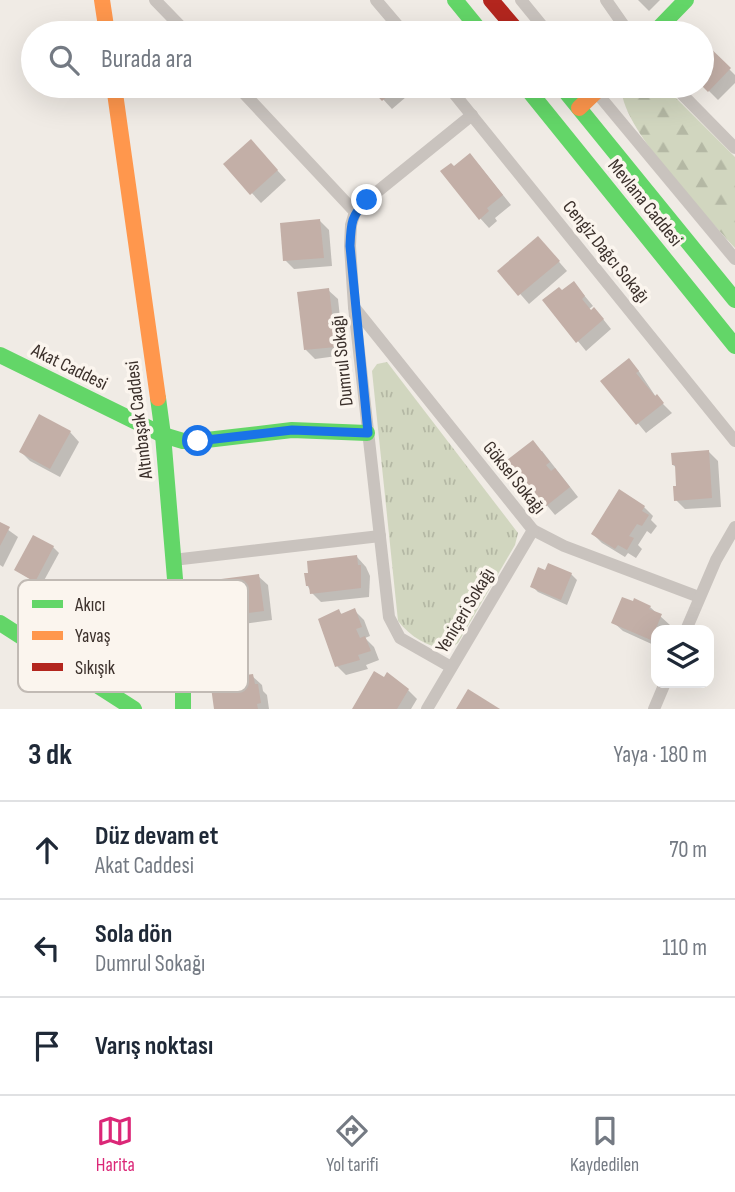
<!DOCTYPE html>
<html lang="tr">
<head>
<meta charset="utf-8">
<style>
	:root { --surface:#fff; --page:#f2f2f3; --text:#1f2937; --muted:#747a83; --line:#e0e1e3; --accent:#db2777 }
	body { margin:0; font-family:"Sofia Sans Condensed",sans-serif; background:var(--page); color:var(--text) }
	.controls { position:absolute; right:21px; bottom:21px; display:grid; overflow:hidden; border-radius:14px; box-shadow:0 7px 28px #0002 }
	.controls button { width:63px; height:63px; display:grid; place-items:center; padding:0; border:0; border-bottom:2px solid var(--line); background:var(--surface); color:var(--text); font:35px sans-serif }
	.stop { position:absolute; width:21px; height:21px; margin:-16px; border:5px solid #1a73e8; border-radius:50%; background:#fff }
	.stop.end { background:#1a73e8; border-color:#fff; box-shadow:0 2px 7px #0008 }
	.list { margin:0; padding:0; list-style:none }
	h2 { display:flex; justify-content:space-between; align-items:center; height:91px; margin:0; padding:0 28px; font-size:30px }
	h2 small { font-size:23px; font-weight:400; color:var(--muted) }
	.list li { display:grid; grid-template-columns:46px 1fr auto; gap:21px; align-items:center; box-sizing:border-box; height:98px; padding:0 28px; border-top:2px solid var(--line) }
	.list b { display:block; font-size:26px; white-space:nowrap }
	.list p { margin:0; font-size:23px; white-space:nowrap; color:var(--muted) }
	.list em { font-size:23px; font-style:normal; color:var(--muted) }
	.icon { flex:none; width:38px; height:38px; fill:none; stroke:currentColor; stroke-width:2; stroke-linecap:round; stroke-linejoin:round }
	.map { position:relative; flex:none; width:735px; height:709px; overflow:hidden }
	.search { position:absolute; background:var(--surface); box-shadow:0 7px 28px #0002; left:21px; right:21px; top:21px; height:77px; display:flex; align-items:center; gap:18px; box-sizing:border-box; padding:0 24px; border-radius:38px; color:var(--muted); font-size:26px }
	.sheet { height:385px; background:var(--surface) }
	nav { display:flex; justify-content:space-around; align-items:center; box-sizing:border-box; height:98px; border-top:2px solid var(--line); background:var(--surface); font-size:19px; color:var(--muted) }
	nav a { display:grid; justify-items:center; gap:4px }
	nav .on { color:var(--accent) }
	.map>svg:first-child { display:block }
</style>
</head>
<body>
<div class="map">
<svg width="735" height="709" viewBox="0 0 735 709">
	<defs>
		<pattern id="forest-firs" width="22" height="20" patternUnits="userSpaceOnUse" patternTransform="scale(1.75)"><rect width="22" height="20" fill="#d1d6bf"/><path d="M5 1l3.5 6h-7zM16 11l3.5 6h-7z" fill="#b4b8a4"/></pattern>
		<pattern id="park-tufts" width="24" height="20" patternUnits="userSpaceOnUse" patternTransform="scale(1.75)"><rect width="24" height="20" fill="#d1d6bf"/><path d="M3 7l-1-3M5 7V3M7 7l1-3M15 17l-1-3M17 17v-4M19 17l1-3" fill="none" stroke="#b4b8a4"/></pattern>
	</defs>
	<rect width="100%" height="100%" fill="#f0ebe5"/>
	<path fill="url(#forest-firs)" d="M622,86H664L735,157V248C709,218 616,123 622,86Z"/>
	<path fill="url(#park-tufts)" d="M387,362L518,533L515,545L458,643L447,650C426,646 411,637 398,621L372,371L377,364Z"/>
	<g fill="#0003">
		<path d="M638,0H660L649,11Z"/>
		<path d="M702,42L735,75V83L718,100L702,84Z"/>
		<path d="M371,86H409L413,91L392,109Z"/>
		<path d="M260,151L286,180L261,203L225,164Z"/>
		<path d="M479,165L511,205L495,218L497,221L489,228L480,218L454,168Z"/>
		<path d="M320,221L329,230L332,266L294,269L285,260Z"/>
		<path d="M547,248L567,271L529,304L500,271Z"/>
		<path d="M574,283L593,306L589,309L592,312L603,319L611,329L586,351L545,301L562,292Z"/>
		<path d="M328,290L338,299L344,355L315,359L306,350Z"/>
		<path d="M638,370L656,397L672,413L646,433L603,381Z"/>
		<path d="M70,432L79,442L60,477L30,461L21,452Z"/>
		<path d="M542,451L578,497L555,515L510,461Z"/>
		<path d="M709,452L718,461L721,507L685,509L676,500L678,488L677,468L673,465Z"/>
		<path d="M644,507L653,516L651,520L657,526L651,534L647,531L638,545L642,549L636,558L628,553L625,557L602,543L593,534Z"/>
		<path d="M0,524L18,537L3,567L0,565Z"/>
		<path d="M53,547L59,553L41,586L16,570Z"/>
		<path d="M357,557L366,567L370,576L369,597L321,602L312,593L307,585Z"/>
		<path d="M549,565L571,574L577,580L567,605L538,592L532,586L546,572Z"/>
		<path d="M258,576L268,585L272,620L213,628L204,619Z"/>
		<path d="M650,607L670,625L668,630H656V646L623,631L613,622Z"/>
		<path d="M354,610L364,620L370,636L365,638L374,647L379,660L366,665L368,669L346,675L337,666L338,611L343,615Z"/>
		<path d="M252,676L262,685L263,691L267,695L269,709H216Z"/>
		<path d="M384,679L408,690L417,699L411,709H354Z"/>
	</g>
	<g fill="#c3afa7">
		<path d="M702,40L731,68L708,92L702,86Z"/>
		<path d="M368,86H399L382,101Z"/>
		<path d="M251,139L278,170L250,195L223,164Z"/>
		<path d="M470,153L503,195L487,208L489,211L479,220L440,171L451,163L454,166Z"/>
		<path d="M320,219L324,258L283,261L280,223Z"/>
		<path d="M538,236L560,261L518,296L497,271Z"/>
		<path d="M574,281L585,296L582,299L591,310L594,307L604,319L576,343L542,300L559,287L562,290Z"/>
		<path d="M329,288L336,347L304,350L297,292Z"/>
		<path d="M629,358L639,371L636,373L655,396L657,394L664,403L636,425L600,381Z"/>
		<path d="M39,414L71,431L50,469L19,452Z"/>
		<path d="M533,440L550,462L546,465L551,471L555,468L570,487L545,507L507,460Z"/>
		<path d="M709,450L712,498L674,501L673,486H676L675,465H672L671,453Z"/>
		<path d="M619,489L645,506L642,511L649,515L642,526L637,524L629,536L634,538L627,550L618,545L615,549L591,534Z"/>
		<path d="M0,522L10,527L0,546Z"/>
		<path d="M33,535L54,546L35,582L14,570Z"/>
		<path d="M357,555L358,565H361V588L310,594L309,586H306L304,573H308L307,561Z"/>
		<path d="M548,563L572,573L561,600L530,587L538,567L545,570Z"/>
		<path d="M259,574L264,611L202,619L198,582Z"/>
		<path d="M622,597L633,601L634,598L651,606L649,609L662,614L651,640L611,623Z"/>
		<path d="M355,608L362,627L356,629L360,638L365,636L371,651L358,655L360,660L335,667L318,619L339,609L341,614Z"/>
		<path d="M374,671L384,677L387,672L409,689L397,709H352Z"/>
		<path d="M253,674L255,684H258L261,703L257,704L258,709H214L210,680Z"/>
		<path d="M468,689L500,709H456Z"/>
	</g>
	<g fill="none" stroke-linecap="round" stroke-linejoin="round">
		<g stroke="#c9c3be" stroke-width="12">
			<path d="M155,0L187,33"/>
			<path d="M376,0L404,33"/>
			<path d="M521,0L548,33"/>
			<path d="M606,0L629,33"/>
			<path d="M237,86L355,212"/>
			<path d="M448,86L735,441"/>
			<path d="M674,86L735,148"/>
			<path d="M592,87L735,259"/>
			<path d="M354,307L533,530L564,546L699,597"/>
			<path d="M173,560L380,536"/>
			<path d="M686,630L716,560L735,527"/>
			<path d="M451,667L400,638L389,617L354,307L350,246L351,225L355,212L367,200L472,115"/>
			<path d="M427,709L533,530"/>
			<path d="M654,709L665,683"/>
		</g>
		<g stroke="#63d668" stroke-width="16">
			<path d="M455,0L482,33"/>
			<path d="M654,33L686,0"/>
			<path d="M525,86L735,346"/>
			<path d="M561,86L735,300"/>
			<path d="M0,355L163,435L183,441H198L292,430L367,433"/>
			<path d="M158,398L163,435L183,675V709"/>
			<path d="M0,623L134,709"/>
		</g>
		<g stroke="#ff974d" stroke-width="16">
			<path d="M102,0L107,33"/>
			<path d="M114,86L158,398"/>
			<path d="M579,108L602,86"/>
		</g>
		<path stroke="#b3261e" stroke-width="16" d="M491,0L519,33"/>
	</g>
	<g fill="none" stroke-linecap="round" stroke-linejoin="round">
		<path stroke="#1a73e8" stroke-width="9" d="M198,441L292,430L368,433L350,246C351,223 351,216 367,200"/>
	</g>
	<g text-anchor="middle" stroke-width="7" stroke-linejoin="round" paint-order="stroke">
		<g font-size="19" fill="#3b302b" stroke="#fbf5ee">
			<text transform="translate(646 202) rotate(51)" y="7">Mevlana Caddesi</text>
			<text transform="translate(607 251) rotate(51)" y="7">Cengiz Dağcı Sokağı</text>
			<text transform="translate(341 361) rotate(-96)" y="7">Dumrul Sokağı</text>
			<text transform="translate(70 366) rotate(26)" y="7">Akat Caddesi</text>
			<text transform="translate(138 420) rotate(-97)" y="7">Altınbaşak Caddesi</text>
			<text transform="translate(515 477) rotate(51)" y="7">Göksel Sokağı</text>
			<text transform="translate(464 610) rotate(-59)" y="7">Yeniçeri Sokağı</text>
		</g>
	</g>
	<rect x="18" y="580" width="230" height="112" rx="10" fill="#fbf5ee" stroke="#c1bab4" stroke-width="2"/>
	<rect x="32" y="600" width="31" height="8" fill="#63d668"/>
	<rect x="32" y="631" width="31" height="9" fill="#ff974d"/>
	<rect x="32" y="663" width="31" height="8" fill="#b3261e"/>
	<g font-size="19" fill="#3b302b">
		<text x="75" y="611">Akıcı</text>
		<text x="75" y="642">Yavaş</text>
		<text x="75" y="674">Sıkışık</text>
	</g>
</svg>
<div class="controls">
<button><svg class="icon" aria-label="layers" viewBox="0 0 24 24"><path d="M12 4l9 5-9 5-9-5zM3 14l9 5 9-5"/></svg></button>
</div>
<div class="stop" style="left:198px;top:441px"></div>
<div class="stop end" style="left:367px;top:200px"></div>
<div class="search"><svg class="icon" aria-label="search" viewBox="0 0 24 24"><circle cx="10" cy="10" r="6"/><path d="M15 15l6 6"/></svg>Burada ara</div>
</div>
<section class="sheet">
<h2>3 dk<small>Yaya · 180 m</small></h2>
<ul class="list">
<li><svg class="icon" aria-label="ahead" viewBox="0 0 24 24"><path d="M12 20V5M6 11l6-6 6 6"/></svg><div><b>Düz devam et</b><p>Akat Caddesi</p></div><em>70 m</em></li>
<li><svg class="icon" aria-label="left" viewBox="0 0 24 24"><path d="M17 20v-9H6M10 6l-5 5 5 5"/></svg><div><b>Sola dön</b><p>Dumrul Sokağı</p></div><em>110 m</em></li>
<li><svg class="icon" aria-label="arrive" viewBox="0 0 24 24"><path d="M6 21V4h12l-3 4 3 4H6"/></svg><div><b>Varış noktası</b></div></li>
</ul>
</section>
<nav>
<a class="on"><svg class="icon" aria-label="map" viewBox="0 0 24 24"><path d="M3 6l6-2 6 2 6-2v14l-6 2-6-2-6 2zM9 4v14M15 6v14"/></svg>Harita</a>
<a><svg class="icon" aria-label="directions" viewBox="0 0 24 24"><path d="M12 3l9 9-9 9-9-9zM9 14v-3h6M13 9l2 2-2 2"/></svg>Yol tarifi</a>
<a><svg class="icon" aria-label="saved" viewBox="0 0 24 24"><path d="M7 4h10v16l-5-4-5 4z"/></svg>Kaydedilen</a>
</nav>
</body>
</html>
